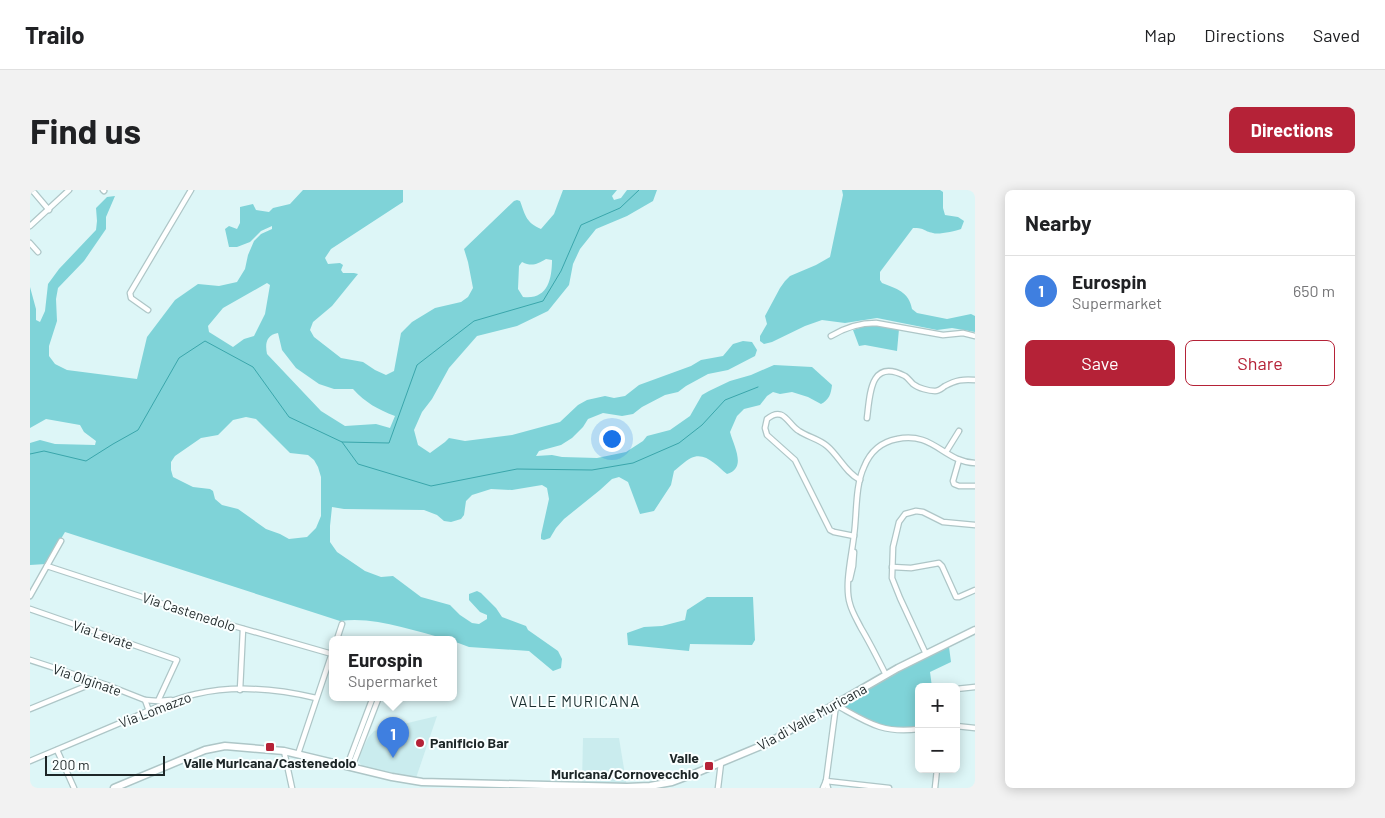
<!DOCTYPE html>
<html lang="en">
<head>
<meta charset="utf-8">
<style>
	:root { --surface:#fff; --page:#f2f2f2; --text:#202124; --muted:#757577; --line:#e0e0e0; --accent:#b52237 }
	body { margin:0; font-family:Barlow,sans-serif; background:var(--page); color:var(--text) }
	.controls { position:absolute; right:15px; bottom:15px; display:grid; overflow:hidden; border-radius:8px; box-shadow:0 2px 12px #0003 }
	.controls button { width:45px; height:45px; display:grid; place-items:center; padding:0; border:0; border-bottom:1px solid var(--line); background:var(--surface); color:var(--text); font:25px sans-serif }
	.scale { position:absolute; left:15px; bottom:12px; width:120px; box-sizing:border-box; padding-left:5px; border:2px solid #1d2627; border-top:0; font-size:14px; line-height:18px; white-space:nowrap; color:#1d2627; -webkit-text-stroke:4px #faffff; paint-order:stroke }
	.you { position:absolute; left:581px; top:248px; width:18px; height:18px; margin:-12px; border:4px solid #fff; border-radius:50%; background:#1a73e8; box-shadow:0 0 0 8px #1a73e833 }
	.badge { display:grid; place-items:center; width:32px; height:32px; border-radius:50%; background:var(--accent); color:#fff; font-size:16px; font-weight:700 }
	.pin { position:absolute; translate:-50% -41px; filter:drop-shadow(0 1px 2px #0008) }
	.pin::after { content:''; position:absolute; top:26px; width:18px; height:15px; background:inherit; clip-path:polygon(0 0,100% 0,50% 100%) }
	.popup { position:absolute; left:299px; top:446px; width:128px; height:65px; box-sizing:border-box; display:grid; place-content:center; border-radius:8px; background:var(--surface); filter:drop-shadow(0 1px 4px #0005); font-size:16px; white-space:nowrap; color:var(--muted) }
	.popup b { font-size:19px; color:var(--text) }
	.popup::after { content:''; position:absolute; left:50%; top:100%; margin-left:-10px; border:10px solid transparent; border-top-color:var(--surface) }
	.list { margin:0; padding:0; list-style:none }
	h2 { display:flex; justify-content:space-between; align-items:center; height:65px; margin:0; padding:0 20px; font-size:21px }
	h2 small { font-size:16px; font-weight:400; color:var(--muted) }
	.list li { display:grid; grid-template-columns:32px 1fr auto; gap:15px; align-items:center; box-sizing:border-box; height:70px; padding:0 20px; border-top:1px solid var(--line) }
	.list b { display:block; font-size:19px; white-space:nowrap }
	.list p { margin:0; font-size:16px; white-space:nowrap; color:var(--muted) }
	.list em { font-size:16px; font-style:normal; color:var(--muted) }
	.actions { display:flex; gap:10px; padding:15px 20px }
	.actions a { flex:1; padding:11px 0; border:1px solid var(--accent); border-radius:8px; text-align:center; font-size:18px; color:var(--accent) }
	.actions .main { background:var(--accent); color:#fff }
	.map { position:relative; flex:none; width:945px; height:598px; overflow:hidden; border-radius:8px }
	header { display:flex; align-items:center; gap:30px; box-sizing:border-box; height:70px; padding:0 25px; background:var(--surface); border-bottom:1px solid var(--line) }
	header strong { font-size:24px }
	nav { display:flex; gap:28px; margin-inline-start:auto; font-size:18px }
	.intro { display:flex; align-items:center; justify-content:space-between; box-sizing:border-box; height:120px; padding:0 30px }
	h1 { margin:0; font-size:35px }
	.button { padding:12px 22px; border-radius:8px; background:var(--accent); color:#fff; font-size:18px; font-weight:700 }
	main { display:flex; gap:30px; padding:0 30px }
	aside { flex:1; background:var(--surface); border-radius:8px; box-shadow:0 2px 12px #0003 }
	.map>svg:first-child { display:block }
</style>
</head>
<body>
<header>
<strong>Trailo</strong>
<nav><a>Map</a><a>Directions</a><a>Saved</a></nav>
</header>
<div class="intro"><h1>Find us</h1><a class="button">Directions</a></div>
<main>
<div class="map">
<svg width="945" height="598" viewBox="0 0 945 598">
	<rect width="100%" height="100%" fill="#ddf6f7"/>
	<g fill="#caecee">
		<path d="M407,526L386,588L367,585L332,576L329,572L330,565L334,556L338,548L344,541Z"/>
		<path d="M553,548H589L597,597L552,593Z"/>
	</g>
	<g fill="#7fd3d8" fill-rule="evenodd">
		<path d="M273,0H373V12L301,59L295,68L298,74L310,73L313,75L311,80L313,83H324L328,84L302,116L283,132L280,140L284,147L311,168L333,172L345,180L356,185L364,181L371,143L382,132L405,118L431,112L438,107L443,98L438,72L434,59L484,11L487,10L490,11C496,27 496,32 511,39L524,24L533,0H587L582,6L584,10L591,8L597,0H627L623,11L597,26L566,39L550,59L543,74L539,95L518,121L487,136L447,146L419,178L402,209L392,222L384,240L388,255L400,263L415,252L419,248L435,251L482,245L530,232L548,215L557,210L575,206L584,208L595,206L609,195L661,176L671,170L693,166L703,154L713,151L722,152L727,160L725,166L698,180L678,184L656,196L648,202L635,205L612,217L603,224L592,226L573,223L558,229L553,237L542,248L531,255L509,261L506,266L522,265L532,267L567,268L596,262L613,251L617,246L640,240L660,226L672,205L679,201L700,191L721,185L744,175L782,177L802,195C801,204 799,210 791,214L778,207L762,202L750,204L743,202L737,206L730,215L714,219L707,226L700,242C704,257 717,278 697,284C687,276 675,261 661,268C655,271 649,277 644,281L641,295L624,321L610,324L598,292L589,287L582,289L570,300L534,329L526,338L520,348L514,350L511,349V345L519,309L517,298L512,295L482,300L461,299L442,305L436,311L434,325L431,329L421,332L414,331L407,325L394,320L314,319L302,317L300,336V352L307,362L335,381L351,387L363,386L391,407L420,415L430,425L442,433L449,434L457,429V425L450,422L439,410V404L447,401L451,403L466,418L472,427L496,436L498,440L528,461L532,469L531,478L523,481L499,461L439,457L423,451V449H417C383,441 345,426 310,431L35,342L16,374L0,375V253L10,250L25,254L65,255L66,251L54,242L50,235L16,229L0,238V97L6,119V130L10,132L15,121L18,94L29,79L66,40L67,31L66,18L77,7L85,6L76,27V39L54,71L28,98L26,109L27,131L19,156V166L25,174L37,180L107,189L117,147L145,110L168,94L189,96L207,92L215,79L218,65L224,51L231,44L242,39V36L231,41L220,52L207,57H199L195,39L199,36L207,39L210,33V17L223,14L226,20L239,22L243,18L260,14ZM516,69L522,70C522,90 517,110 493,107L488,99L489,76L492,72C502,77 507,74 516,69ZM237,93L240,95L235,124L224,146L214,149L203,157L179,142L178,136L193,118ZM248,143L252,160L266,178L289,194L304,199H323C336,213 347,219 365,226L360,238L346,234L315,236L291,221L237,164C235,154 236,145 248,143ZM216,227L226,229L260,263L278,265L284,270L288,277L291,287V326L286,338L277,347L259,349L250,344L236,339L208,319L192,315L185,309L183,301L180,299L163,297L143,287L141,280V272L145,266L171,248L188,245L203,230Z"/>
		<path d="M812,0H910L913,2V18L915,25L928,27L934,31L931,39C925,41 908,45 903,43C893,41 896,38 883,38L850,82V90L852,93C866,99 879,101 882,119L887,123L917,129L941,124L945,126V142L922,138L907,140L847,128L815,133L792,130L775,136L742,152L734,154L730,151V146L737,134L735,126L750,98L755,91L760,86L786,75L800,67L813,5Z"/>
		<path d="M839,135L853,136L869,139L867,161L835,155L829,156L823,140Z"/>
		<path d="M677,407H723L725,450L722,455L660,454L659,461L598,455L597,443L614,437L632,436L655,430L657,420Z"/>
		<path d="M919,457L921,472L900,482L902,497H889V538C855,540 839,532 811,515L869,480Z"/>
	</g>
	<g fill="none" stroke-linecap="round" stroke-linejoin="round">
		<g stroke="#3aa6ab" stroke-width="1">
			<path d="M312,252L328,274L401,296L487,279L562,280L603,273L649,253L672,235L695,210L728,197"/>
			<path d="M0,264L14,261L56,271L83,254L108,240L149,168L175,151L223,177L259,227L312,252L359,253L387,175L444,131L513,111L531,81L551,35L590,18L609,0"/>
		</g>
		<g stroke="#aec6c7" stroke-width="7">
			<g id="street">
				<path d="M2,0L19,20"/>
				<path d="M73,0L74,1"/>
				<path d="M0,36L39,0"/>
				<path d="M0,53L8,62"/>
				<path d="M118,120L101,108L100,103L161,0"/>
				<path d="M801,146C816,137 829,133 846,133L913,145L933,143L945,146"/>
				<path d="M837,228C840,204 840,168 875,186C878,188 880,191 883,194C888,198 899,201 905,201C909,201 912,198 915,196C926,190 933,189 945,190"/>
				<path d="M916,262L929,241"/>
				<path d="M929,270L923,291L924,294L929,296H945"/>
				<path d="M824,346L804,342L800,340L765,270L737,245L735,238L737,229C754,215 758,235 769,241C778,247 789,249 797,256C809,266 815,282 830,290"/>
				<path d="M17,376L176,428L302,464"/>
				<path d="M862,377L881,378L909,373L912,376L926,407H929L945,400"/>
				<path d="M820,389L823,376L824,362"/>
				<path d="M0,406L31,351"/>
				<path d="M0,419L147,470L128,511"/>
				<path d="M307,449L312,434"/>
				<path d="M896,464L870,408L862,388L863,357L869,332L875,324L886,321L893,322L913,332L945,335"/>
				<path d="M0,470L77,495L115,510L119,521"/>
				<path d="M856,485C848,469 840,453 831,438C827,430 822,422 820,414C814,395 822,365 824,345C827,324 825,296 834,277C840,262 851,252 867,249C903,241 914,272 945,273"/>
				<path d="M926,499L945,497"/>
				<path d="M210,500L213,439"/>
				<path d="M115,510L128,511L141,510"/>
				<path d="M0,519L66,492"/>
				<path d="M926,536L945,538"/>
				<path d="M27,560L44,598"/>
				<path d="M254,561L262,598"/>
				<path d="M268,564L303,460"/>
				<path d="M0,571C34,557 68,542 102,528C122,519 143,509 166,504C205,495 248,499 286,508"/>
				<path d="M317,576L343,507"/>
				<path d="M322,577L349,507"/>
				<path d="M796,591L859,598"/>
				<path d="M796,591L798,598"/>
				<path d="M688,598L691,573"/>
				<path d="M793,598L796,591L806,515C837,532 852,544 889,539"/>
				<path d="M905,598L907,579"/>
			</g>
		</g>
		<g stroke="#aec6c7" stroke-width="9">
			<path id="secondary" d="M84,598L175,560L195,556L254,561L362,587L392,592L597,597L620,596L642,592L666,583L738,553L868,478L945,440"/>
		</g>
		<use href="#street" stroke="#fff" stroke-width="4.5"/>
		<use href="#secondary" stroke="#fff" stroke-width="6"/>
	</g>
	<g fill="#b52237" stroke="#faffff" stroke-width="2">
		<circle cx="390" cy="553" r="5"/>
		<rect x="235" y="552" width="10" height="10" rx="2.5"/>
		<rect x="674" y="571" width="10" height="10" rx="2.5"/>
	</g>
	<g text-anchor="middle" stroke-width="4" stroke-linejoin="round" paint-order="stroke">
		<g font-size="14" fill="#1d2627" stroke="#faffff">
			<text transform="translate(159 422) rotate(18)" y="5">Via Castenedolo</text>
			<text transform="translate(73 445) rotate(19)" y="5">Via Levate</text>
			<text transform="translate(57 490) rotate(19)" y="5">Via Olginate</text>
			<text transform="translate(125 520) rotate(-21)" y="5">Via Lomazzo</text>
			<text transform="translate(782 527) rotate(-29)" y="5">Via di Valle Muricana</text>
		</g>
		<g font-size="14" font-weight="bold" fill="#1d2627" stroke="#faffff" text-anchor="start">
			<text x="400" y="558">Panificio Bar</text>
			<text x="669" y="573" text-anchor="end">Valle<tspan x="669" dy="16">Muricana/Cornovecchio</tspan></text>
			<text x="240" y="578" text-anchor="middle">Valle Muricana/Castenedolo</text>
		</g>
		<g font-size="15" letter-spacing="1" fill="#1a2e2f" stroke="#faffff">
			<text x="545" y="517">VALLE MURICANA</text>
		</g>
	</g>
</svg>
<div class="controls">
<button>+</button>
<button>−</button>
</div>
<div class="scale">200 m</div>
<div class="you"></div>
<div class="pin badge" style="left:363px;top:568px;background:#3f7fe0">1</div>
<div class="popup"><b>Eurospin</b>Supermarket</div>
</div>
<aside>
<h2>Nearby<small></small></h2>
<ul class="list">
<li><span class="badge" style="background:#3f7fe0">1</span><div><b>Eurospin</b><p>Supermarket</p></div><em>650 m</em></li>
</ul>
<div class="actions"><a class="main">Save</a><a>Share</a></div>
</aside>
</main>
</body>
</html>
